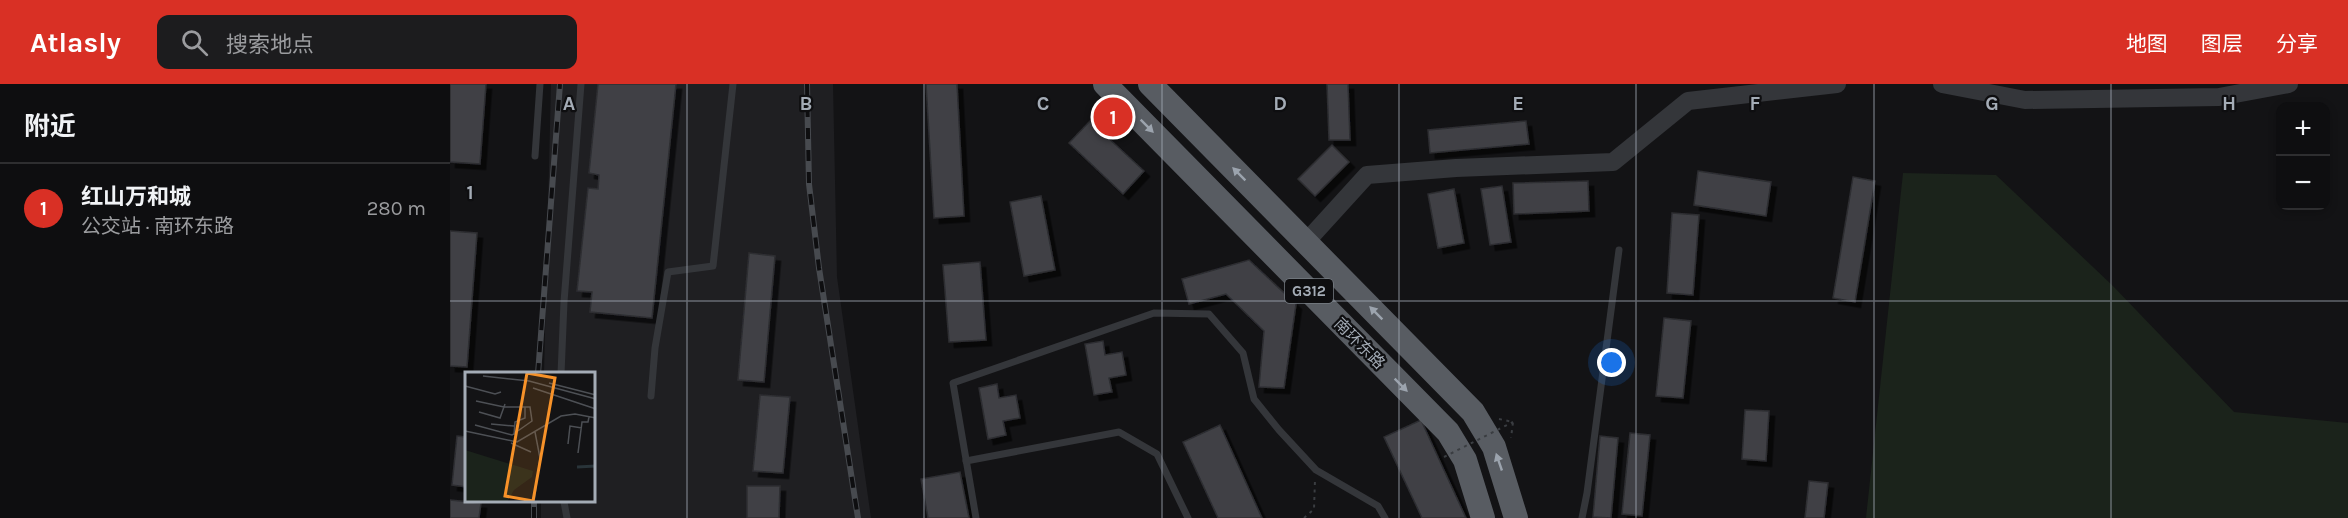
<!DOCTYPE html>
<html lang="zh">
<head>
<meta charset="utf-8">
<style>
	:root { --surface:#0e0e10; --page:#1c1c1e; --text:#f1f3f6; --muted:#9b9c9f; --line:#2e2e30; --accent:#d93025 }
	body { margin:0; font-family:Karla,"Noto Sans SC",sans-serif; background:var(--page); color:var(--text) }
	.controls { position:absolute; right:18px; top:18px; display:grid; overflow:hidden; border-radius:12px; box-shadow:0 3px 9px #0003 }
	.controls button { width:54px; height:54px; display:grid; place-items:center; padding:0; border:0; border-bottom:2px solid var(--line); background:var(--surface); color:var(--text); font:30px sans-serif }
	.you { position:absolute; left:1162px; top:279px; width:21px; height:21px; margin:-15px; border:4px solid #fff; border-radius:50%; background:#1a73e8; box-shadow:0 0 0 9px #1a73e833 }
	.badge { display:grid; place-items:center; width:39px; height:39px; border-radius:50%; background:var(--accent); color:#fff; font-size:20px; font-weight:700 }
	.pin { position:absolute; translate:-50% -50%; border:3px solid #fff; box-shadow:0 2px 6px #0006 }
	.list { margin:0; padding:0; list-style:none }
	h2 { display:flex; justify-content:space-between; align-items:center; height:78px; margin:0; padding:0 24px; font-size:26px }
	h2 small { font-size:20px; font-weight:400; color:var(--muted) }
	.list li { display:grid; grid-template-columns:39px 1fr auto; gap:18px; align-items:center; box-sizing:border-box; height:90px; padding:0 24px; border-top:2px solid var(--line) }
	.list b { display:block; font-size:22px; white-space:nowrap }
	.list p { margin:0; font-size:20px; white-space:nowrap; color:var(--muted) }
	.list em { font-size:20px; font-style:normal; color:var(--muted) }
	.icon { flex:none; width:33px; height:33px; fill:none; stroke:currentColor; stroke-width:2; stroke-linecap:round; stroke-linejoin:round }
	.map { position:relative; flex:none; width:1898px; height:434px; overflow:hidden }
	header { display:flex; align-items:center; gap:36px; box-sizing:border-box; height:84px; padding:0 30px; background:var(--accent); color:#fff }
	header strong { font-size:28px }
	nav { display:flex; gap:33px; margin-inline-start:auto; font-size:21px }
	.search { width:420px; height:54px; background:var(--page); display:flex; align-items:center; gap:15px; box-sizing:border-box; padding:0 21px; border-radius:12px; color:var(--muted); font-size:22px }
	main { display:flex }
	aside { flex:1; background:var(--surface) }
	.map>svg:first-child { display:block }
</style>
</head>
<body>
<header>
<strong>Atlasly</strong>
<div class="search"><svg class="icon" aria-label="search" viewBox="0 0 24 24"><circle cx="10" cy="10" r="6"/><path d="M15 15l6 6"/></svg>搜索地点</div>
<nav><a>地图</a><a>图层</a><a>分享</a></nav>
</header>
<main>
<aside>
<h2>附近<small></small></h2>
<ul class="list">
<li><span class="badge">1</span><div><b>红山万和城</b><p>公交站 · 南环东路</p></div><em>280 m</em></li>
</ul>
</aside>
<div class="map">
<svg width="1898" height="434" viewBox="0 0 1898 434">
	<defs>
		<filter id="shadow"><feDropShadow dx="5.5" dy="5.5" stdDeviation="0" flood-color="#0009"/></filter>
	</defs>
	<rect width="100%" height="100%" fill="#131315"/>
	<path fill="#1f1f22" d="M101,0H383L387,193L421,434H91V418H144V290H94Z"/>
	<path fill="#1b231b" d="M1453,89L1546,91L1663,202L1784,328L1898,339V434H1416Z"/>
	<g fill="#3f4145" stroke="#2d2d31" stroke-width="1.5" filter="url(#shadow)">
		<path d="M0,0H36L30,80L0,78Z"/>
		<path d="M148,0H226L202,234L140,228L142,208L127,207L138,104L148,105L149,91L139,89Z"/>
		<path d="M476,0H507L514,132L484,134Z"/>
		<path d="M877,0H898L900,56H879Z"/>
		<path d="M640,37L694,87L673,110L619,59Z"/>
		<path d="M1076,37L1079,60L980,69L978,46Z"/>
		<path d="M882,61L899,78L865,112L848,95Z"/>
		<path d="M1248,87L1321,98L1316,132L1244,121Z"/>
		<path d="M1403,93L1425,97L1405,218L1383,214Z"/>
		<path d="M1138,97L1139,127L1064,130L1063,99Z"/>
		<path d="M1052,102L1061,158L1040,161L1031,105Z"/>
		<path d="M1004,105L1014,159L988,164L978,110Z"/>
		<path d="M591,112L605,186L574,192L560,118Z"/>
		<path d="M1222,129L1249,131L1243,211L1217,209Z"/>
		<path d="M0,147L27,149L17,283L0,282Z"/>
		<path d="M299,169L325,172L314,298L288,296Z"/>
		<path d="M799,176L846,220L834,304L809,303L814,247L776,210L739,220L732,195Z"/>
		<path d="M530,178L536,256L499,258L493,181Z"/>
		<path d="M1214,234L1241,237L1233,314L1206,312Z"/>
		<path d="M653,257L655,271L672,268L676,291L659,294L662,308L644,311L635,260Z"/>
		<path d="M547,300L549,314L566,311L570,334L553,337L556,351L538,355L529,304Z"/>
		<path d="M310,311L340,313L333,389L303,387Z"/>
		<path d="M1295,326L1319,327L1316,377L1292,375Z"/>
		<path d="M971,336L1016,434H972L934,353Z"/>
		<path d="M770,341L812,434H768L733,358Z"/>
		<path d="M1180,349L1200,351L1192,432L1172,430Z"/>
		<path d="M7,352L16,353V403L2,401Z"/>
		<path d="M1150,352L1168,354L1161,434L1143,433Z"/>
		<path d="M510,388L519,434H478L471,395Z"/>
		<path d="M1359,397L1378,399L1374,434H1355Z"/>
		<path d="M297,402H330L329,434H297Z"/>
		<path d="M0,416L31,419L29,434H0Z"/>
	</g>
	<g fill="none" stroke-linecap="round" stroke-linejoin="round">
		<g stroke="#3a3d41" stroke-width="2" stroke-dasharray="3 4.5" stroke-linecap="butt">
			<path d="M1049,335L1063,338L1061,354"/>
			<path d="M854,434L864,425L865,396"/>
		</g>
		<g stroke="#34363a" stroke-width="7">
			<path d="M85,72L90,0"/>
			<path d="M111,290L114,218L131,0"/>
			<path d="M201,312L205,264L218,188L263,182L283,0"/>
			<path d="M516,377L669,348L707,370L738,434"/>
			<path d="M114,418L117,434"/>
			<path d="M526,434L503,299L704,229L759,230L793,269L804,315L829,346L866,386L928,422L935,434"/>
			<path d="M1132,434L1137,409L1169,166"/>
		</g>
		<g stroke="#34363a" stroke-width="18">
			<path d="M1492,0L1575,16L1769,13L1839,0"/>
			<path d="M856,158L917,91L1006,84L1163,78L1238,17L1387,0"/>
		</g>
		<g stroke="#585c62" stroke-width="24">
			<path d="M655,0L998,348L1015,376L1033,434"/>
			<path d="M700,0L1023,328L1044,363L1066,434"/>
		</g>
		<g stroke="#474a4f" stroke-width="6">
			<g id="rail">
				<path d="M357,0L359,100L369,184L408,434"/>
				<path d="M88,290L110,0"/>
				<path d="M84,434V418"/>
			</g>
		</g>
		<use href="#rail" stroke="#0e0e10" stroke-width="4" stroke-dasharray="11" stroke-linecap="butt"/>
		<path stroke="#3a3d41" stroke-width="2" stroke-dasharray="3 4.5" stroke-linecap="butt" d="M994,373L1063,338"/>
	</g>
	<defs><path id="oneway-solid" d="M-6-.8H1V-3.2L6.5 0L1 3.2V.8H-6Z" transform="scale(1.5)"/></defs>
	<g fill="#9ca4ae">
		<use href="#oneway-solid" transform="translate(697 42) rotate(45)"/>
		<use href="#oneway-solid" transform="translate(789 90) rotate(-135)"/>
		<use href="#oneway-solid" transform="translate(926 229) rotate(-135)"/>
		<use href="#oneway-solid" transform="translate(951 301) rotate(45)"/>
		<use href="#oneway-solid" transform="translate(1049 378) rotate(-109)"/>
	</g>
	<path fill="none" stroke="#a4acb6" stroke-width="1.5" stroke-opacity="0.55" d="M237,0V434M474,0V434M712,0V434M949,0V434M1186,0V434M1424,0V434M1661,0V434M0,217H1898"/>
	<g text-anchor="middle" stroke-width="4.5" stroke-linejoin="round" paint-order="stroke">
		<rect fill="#0e0e10" stroke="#777d84" stroke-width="1.5" x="835" y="195" width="48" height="24" rx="4.5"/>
		<g font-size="15" font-weight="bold" fill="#a4acb6">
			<text x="859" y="212">G312</text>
		</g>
		<g font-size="16" fill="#a4acb6" stroke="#0e0e10">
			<text transform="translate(910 259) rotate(45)" y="6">南环东路</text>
		</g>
	</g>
	<g transform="translate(15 288)">
		<rect width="130" height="130" fill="#131315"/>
		<path d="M0,78L68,99L67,105L49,118L42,130H0Z" fill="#1b231b"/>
		<path fill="none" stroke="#293439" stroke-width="3" d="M112,95L131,94"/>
		<path fill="none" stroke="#4d5055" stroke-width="1.5" d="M18,4L64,9L131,27M84,11L131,23M0,14L30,22L36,20M68,16L131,37M14,40L35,46L40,32M26,52L49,54M10,53L47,63L67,49L65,35H39L11,29M0,59L52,70L96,44L110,42L131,46M49,63L50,50L60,46V35M46,71L66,80M103,72L105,54L117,56M113,81L117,50H123L124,45M69,130L75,86L70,60"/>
		<path fill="#f79229" fill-opacity="0.15" stroke="#f79229" stroke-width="3" d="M62,1L90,6L68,129L40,124Z"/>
		<rect width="130" height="130" fill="none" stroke="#a4acb6" stroke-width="3"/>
	</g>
	<g font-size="20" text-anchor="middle" font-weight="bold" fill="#a4acb6" stroke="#0e0e10" stroke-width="4.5" stroke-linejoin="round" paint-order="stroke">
		<text x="119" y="26">A</text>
		<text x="356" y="26">B</text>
		<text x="593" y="26">C</text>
		<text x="830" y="26">D</text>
		<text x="1068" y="26">E</text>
		<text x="1305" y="26">F</text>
		<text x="1542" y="26">G</text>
		<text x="1779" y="26">H</text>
		<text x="20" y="115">1</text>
	</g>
</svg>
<div class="controls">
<button>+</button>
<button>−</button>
</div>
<div class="you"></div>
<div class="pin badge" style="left:663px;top:33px">1</div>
</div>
</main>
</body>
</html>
